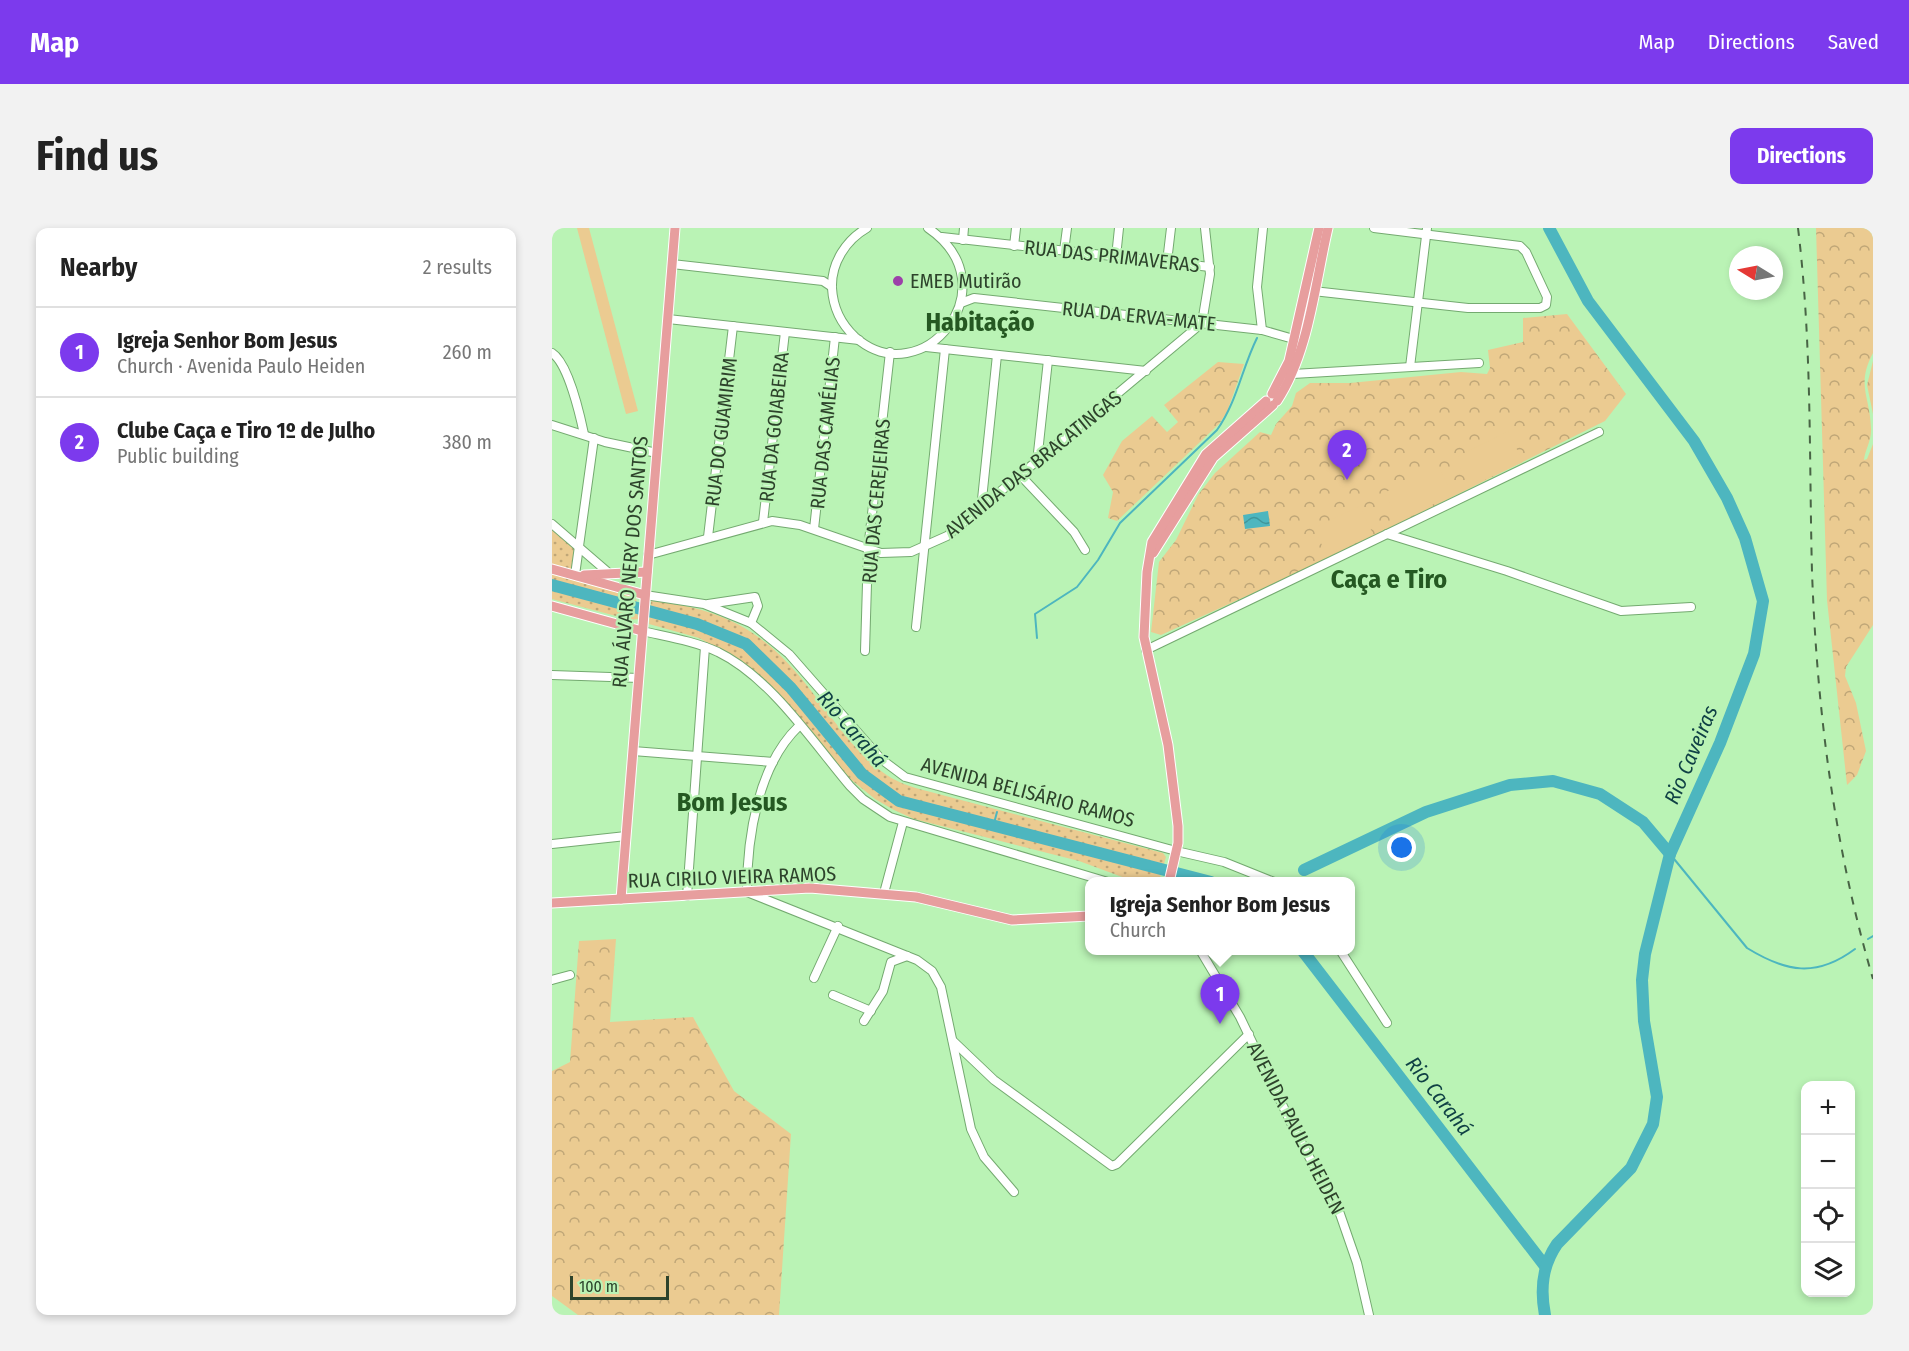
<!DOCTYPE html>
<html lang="en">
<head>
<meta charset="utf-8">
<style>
	:root { --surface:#fff; --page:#f2f2f2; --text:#222; --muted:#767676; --line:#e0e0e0; --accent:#7c3aed }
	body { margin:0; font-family:"Fira Sans Condensed",sans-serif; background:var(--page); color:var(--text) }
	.controls { position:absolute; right:18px; bottom:18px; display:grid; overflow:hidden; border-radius:12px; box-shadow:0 3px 9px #0003 }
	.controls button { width:54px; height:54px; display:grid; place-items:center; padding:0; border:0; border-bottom:2px solid var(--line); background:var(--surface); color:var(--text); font:30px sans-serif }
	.compass { position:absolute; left:1177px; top:18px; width:54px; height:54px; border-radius:50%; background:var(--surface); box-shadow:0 3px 9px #0003; rotate:280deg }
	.scale { position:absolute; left:18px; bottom:15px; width:99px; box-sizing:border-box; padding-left:6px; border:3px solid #2d432b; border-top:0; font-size:16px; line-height:21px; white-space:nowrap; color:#2d432b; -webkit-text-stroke:4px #baf3b5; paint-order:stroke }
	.you { position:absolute; left:850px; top:620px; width:21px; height:21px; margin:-15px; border:4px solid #fff; border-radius:50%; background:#1a73e8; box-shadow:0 0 0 9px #1a73e833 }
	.badge { display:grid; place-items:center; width:39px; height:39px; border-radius:50%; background:var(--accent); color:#fff; font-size:20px; font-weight:700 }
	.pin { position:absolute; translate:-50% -50px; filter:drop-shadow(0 2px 3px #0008) }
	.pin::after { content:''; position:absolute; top:32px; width:21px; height:18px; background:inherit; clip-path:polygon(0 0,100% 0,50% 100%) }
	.popup { position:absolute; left:533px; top:649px; width:270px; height:78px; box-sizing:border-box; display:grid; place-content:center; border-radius:12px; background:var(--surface); filter:drop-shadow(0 2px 4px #0005); font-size:20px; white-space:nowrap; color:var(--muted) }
	.popup b { font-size:22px; color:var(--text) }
	.popup::after { content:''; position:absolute; left:50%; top:100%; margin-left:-12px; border:12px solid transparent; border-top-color:var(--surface) }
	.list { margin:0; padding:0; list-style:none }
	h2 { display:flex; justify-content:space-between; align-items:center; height:78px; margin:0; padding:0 24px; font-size:26px }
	h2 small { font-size:20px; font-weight:400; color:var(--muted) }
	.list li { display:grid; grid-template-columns:39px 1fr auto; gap:18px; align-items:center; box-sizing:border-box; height:90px; padding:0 24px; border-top:2px solid var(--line) }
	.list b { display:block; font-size:22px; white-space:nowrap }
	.list p { margin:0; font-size:20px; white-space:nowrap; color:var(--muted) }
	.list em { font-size:20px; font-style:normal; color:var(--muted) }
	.icon { flex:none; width:33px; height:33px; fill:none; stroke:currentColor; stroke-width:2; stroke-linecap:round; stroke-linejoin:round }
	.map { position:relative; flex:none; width:1321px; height:1087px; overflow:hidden; border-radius:12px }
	header { display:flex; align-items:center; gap:36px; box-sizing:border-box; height:84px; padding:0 30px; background:var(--accent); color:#fff }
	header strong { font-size:28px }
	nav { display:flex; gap:33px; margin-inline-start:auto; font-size:21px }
	.intro { display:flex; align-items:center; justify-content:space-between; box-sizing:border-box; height:144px; padding:0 36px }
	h1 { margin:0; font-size:42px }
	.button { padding:15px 27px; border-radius:12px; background:var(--accent); color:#fff; font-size:21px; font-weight:700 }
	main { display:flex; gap:36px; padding:0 36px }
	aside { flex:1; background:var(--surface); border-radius:12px; box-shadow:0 3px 9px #0003 }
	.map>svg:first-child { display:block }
</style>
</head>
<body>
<header>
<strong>Map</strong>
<nav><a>Map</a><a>Directions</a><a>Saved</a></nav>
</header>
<div class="intro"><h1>Find us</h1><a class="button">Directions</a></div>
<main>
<aside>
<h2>Nearby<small>2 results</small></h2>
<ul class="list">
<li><span class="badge">1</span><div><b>Igreja Senhor Bom Jesus</b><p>Church · Avenida Paulo Heiden</p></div><em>260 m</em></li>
<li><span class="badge">2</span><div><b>Clube Caça e Tiro 1º de Julho</b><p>Public building</p></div><em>380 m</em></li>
</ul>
</aside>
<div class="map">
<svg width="1321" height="1087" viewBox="0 0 1321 1087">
	<defs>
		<pattern id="grass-dots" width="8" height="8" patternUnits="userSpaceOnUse" patternTransform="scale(1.5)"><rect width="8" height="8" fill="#ebcb91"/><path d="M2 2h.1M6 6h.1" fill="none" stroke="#bfa677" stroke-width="1.8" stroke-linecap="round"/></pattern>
		<pattern id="forest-crowns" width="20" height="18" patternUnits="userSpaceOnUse" patternTransform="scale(1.5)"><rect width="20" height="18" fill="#ebcb91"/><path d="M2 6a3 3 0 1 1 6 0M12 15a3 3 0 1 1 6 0" fill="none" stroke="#bfa677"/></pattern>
		<pattern id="water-waves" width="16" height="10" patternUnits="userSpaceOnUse" patternTransform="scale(1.5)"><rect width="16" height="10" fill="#4db6bf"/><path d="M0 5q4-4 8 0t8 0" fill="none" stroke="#40969b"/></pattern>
	</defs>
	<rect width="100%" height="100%" fill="#baf3b5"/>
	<g fill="url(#grass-dots)">
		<path d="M0,296L27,318L23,347L0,341Z"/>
		<path d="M0,344L84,369L86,391L79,392L0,371Z"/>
		<path d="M99,373C141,377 179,387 213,414C259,450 284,508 329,543C343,554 359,559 375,563L611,625L614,629L607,653H581L527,633L362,591L342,582L323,571L297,550L220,460L191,434L147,410L97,396Z"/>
	</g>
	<g fill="url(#forest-crowns)">
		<path d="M1264,0H1321V125C1304,157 1318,168 1319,200C1320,212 1313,222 1312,232L1315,231L1321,216V397L1294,439L1293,448L1304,475L1314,523L1305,547L1295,557L1275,372Z"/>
		<path d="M1015,86L1074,166L1053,193L776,331L609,407L599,404L607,334L624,312L646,267L663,245L708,204L719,207L724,196L740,178L744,165L758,155H798L909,144L935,146L938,140L936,122L971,114V90Z"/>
		<path d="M1321,133V186L1315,157Z"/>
		<path d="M666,134L692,136L675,184L667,196L565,293L556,290L561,264L551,247L570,213L600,188L615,204L626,194L612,177Z"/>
		<path d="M64,711L58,794L141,789L182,863L239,906L227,1087H26L0,1068V843L18,834L27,713Z"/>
	</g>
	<g fill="#ebcb91">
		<path d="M25,0H37L86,183L74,186Z"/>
		<path d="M956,203L971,234L918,259L903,230Z"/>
		<path d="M886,238L901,267L848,292L832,265Z"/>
		<path d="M808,278L821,306L776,330L762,300Z"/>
	</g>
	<path fill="url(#water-waves)" d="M716,283L718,298L693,301L691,287Z"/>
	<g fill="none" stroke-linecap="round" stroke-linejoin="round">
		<g stroke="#4db6bf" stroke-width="2">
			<path d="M485,410L483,386L525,359L546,332L568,295L665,202C685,174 690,140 705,110"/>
			<path d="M441,599L445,584"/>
			<path d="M1118,626L1195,720C1234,744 1264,750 1303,721"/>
			<path d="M1316,711L1321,708"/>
		</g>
		<g stroke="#4db6bf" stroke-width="12">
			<path d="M0,357L145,396L194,416L239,460L310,546L347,573L659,654"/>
			<path d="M752,642L874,584L958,557L1001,553L1048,566L1091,594L1118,626"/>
			<path d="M750,722L993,1038"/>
			<path d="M993,1087C988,1061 990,1038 1005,1016L1079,940L1101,896L1105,869L1092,793L1090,752L1093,726L1118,626L1168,515L1202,426L1211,373L1193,310L1175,270L1142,213L1036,73L997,0"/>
		</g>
		<g stroke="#74aa70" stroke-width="10">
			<g id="minor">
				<path d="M315,0C294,12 279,35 280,60C281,79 289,96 303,109C370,168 461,58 376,0"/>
				<path d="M390,9L658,39"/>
				<path d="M411,12L412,0"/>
				<path d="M462,18L464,0"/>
				<path d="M512,23L515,0"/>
				<path d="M564,29L567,0"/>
				<path d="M615,34L619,0"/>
				<path d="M120,36L271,53L280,59"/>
				<path d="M761,63L916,80H988L994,77L995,69L974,24L968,18L822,0"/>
				<path d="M409,75L422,70L710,102L745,112"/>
				<path d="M116,91L307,112"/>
				<path d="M710,102L705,59L711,0"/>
				<path d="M374,119L594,143"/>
				<path d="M0,125C16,135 28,187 32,206"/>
				<path d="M858,139L875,0"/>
				<path d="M741,146L927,135"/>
				<path d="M0,197L53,214L105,225"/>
				<path d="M485,234L496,132"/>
				<path d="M469,248L522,304L533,322"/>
				<path d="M429,281L445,127"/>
				<path d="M211,294L233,104"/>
				<path d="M0,296L58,346"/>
				<path d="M262,301L283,109"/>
				<path d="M835,306L955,343L1069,383L1139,379"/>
				<path d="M156,309L181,98"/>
				<path d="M96,327L220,293L248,297L329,325L359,324L395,308L650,95L658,46L653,0"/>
				<path d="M23,347L42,210"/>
				<path d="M93,367L152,376L199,395L237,426L329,531L353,549L624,623L672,634L722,654"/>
				<path d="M156,376L203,369L206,378L199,395"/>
				<path d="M364,399L393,121"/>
				<path d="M90,403C116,409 142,413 166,424C219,450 260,513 298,558L311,571L338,589L556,654"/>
				<path d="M594,422L1047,204"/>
				<path d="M313,423L316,322L338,124"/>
				<path d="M0,447L87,450"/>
				<path d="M247,498C206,537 195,609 195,664L365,732L380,743L389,759L419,901L432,929L462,964"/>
				<path d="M81,523L221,534"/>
				<path d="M0,616L74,608"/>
				<path d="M332,665L351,594"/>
				<path d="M135,668L153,419"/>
				<path d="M648,722L688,789L741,899L788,986L805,1035L817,1087"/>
				<path d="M788,722L835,795"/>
				<path d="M262,750L286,698"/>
				<path d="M0,752L18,747"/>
				<path d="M281,767L319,783"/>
				<path d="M312,793L331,763L339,734L355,728"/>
				<path d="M401,813L442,852L560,938L565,936L697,806"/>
			</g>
		</g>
		<g stroke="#fff" stroke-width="11">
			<g id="major">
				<path d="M720,166L737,133L767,0"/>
				<path d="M725,173C757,125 763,55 776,0"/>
				<path d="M601,325L661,230L721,177"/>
				<path d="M0,341L93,367"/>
				<path d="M32,347L95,344"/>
				<path d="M0,378L90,403"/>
				<path d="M617,654L626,615V598L616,517L592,409L595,344L600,314L654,226L714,173"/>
				<path d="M69,671L123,0"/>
				<path d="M0,675L258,660L364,669L460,692L538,688"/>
			</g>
		</g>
		<use href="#minor" stroke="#fff" stroke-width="8"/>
		<use href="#major" stroke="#e79e9e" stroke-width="9"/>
		<path stroke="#486445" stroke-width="2" stroke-dasharray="8 8" stroke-linecap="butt" d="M1246,0C1260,114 1257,229 1260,344C1265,482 1282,618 1321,751"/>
	</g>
	<circle fill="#9c40a9" stroke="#baf3b5" stroke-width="2" cx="346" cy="53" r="6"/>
	<g text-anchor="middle" stroke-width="4.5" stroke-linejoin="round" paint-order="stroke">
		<g font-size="20" fill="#2d432b" stroke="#baf3b5">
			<text transform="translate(560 28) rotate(6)" y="7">RUA DAS PRIMAVERAS</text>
			<text transform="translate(587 88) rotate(6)" y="7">RUA DA ERVA-MATE</text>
			<text transform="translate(222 199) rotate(-84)" y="7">RUA DA GOIABEIRA</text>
			<text transform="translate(169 204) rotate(-83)" y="7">RUA DO GUAMIRIM</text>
			<text transform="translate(273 205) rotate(-84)" y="7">RUA DAS CAMÉLIAS</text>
			<text transform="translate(481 236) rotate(-39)" y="7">AVENIDA DAS BRACATINGAS</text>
			<text transform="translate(324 273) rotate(-85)" y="7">RUA DAS CEREJEIRAS</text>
			<text transform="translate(78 334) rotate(-85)" y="7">RUA ÁLVARO NERY DOS SANTOS</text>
			<text transform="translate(476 564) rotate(15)" y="7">AVENIDA BELISÁRIO RAMOS</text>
			<text transform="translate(180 649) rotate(-2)" y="7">RUA CIRILO VIEIRA RAMOS</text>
			<text transform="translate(744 900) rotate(63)" y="7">AVENIDA PAULO HEIDEN</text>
		</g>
		<g font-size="20" fill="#2d432b" stroke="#baf3b5" text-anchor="start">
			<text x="358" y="60">EMEB Mutirão</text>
		</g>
		<g font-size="21" font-style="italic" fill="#104145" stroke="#baf3b5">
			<text transform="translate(300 501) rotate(49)" y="7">Rio Carahá</text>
			<text transform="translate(1139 527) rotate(-67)" y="7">Rio Caveiras</text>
			<text transform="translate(887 868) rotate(52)" y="7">Rio Carahá</text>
		</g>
		<g font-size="26" font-weight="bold" fill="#255822" stroke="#baf3b5">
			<text x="428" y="103">Habitação</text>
			<text x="837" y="360">Caça e Tiro</text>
			<text x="180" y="583">Bom Jesus</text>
		</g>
	</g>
</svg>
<div class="controls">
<button>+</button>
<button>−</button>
<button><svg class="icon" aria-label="locate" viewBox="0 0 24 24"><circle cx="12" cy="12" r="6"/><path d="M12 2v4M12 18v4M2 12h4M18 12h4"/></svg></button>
<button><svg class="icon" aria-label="layers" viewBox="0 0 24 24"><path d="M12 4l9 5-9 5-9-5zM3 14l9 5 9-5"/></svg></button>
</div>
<svg class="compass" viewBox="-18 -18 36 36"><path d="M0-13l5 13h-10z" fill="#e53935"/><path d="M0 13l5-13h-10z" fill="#767676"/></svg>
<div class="scale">100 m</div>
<div class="you"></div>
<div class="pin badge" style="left:668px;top:796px">1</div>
<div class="popup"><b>Igreja Senhor Bom Jesus</b>Church</div>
<div class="pin badge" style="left:795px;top:252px">2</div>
</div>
</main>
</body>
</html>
